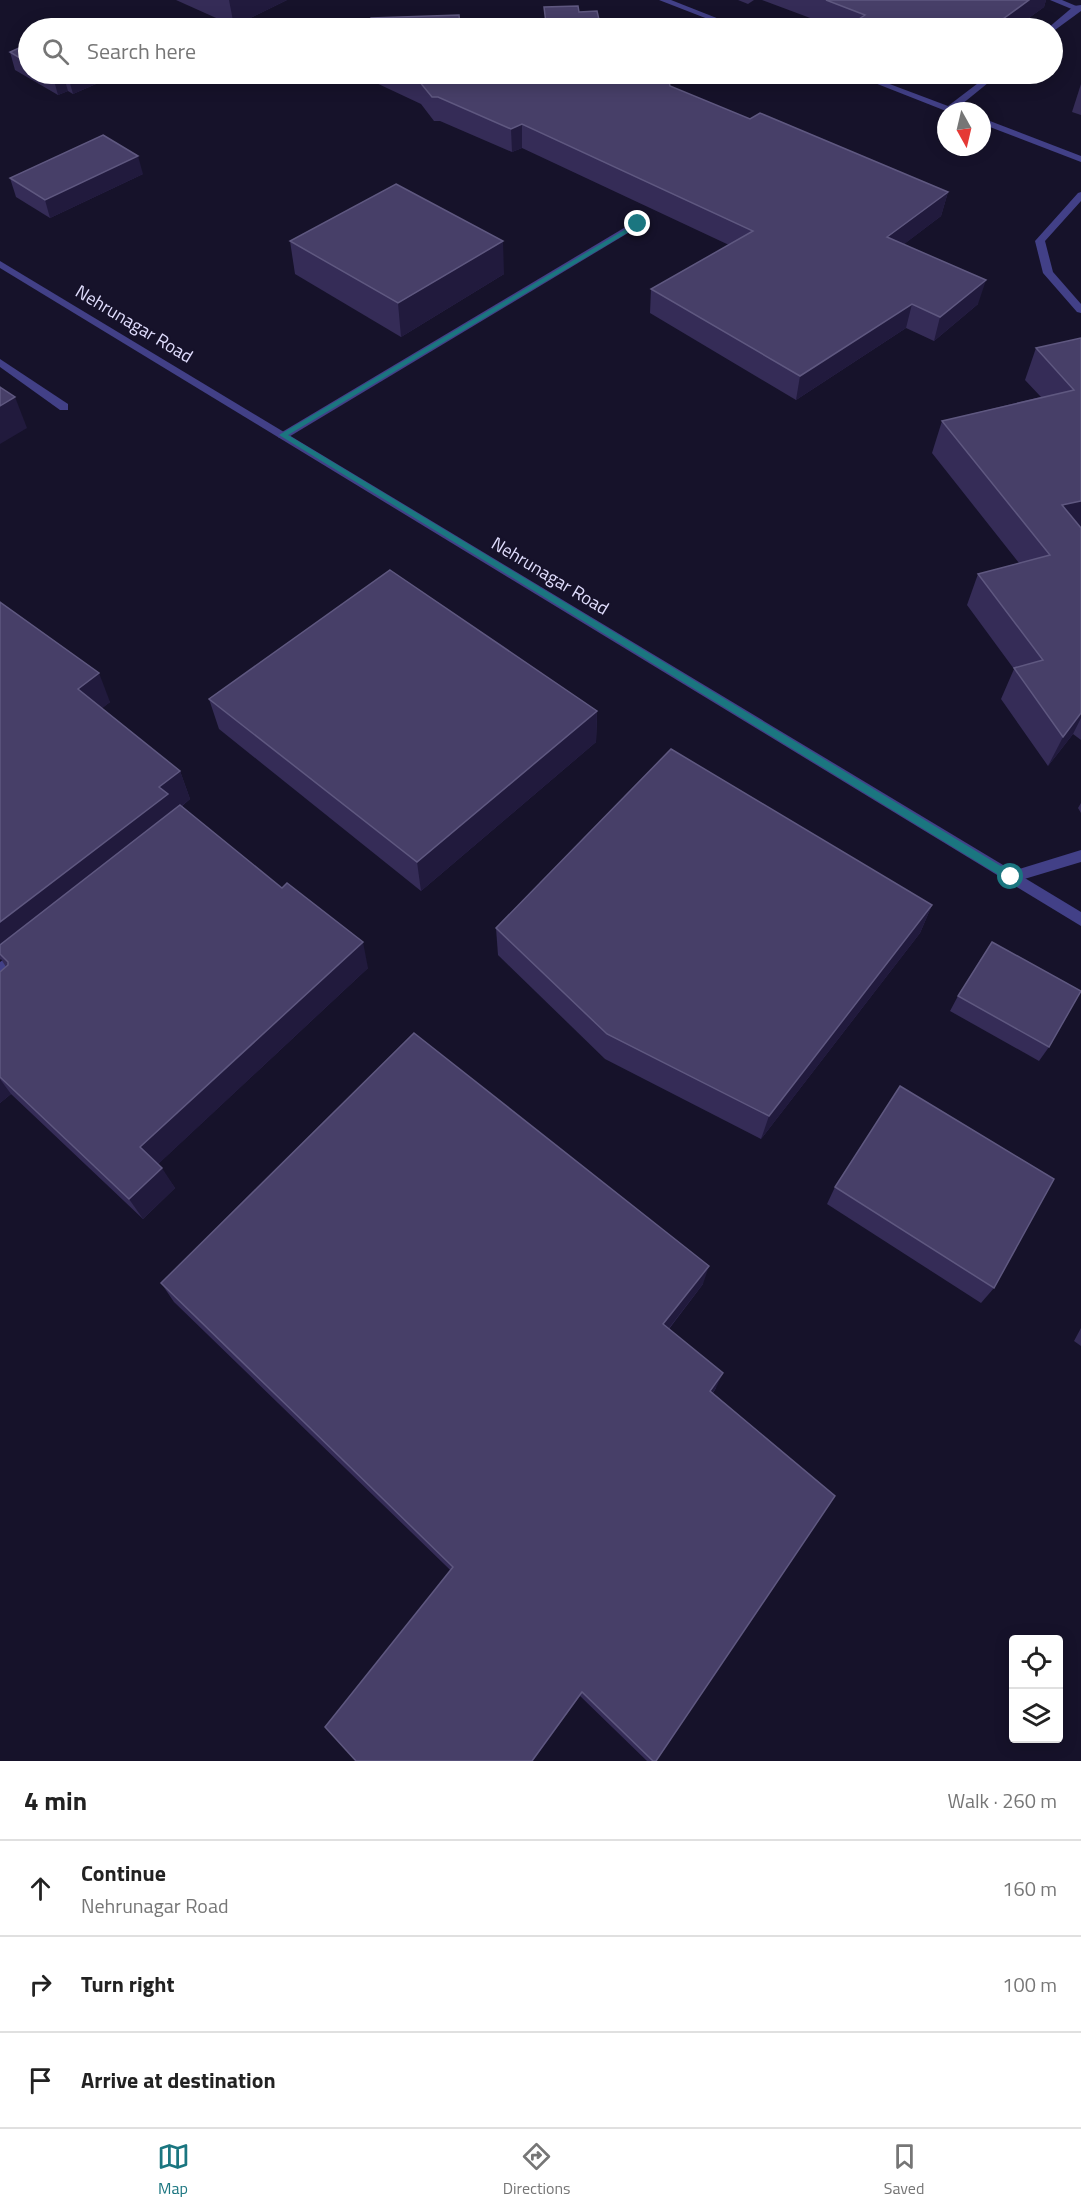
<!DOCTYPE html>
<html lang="en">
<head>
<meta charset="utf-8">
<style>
	:root { --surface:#fff; --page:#f6f6f6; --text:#222; --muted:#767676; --line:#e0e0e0; --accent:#1b7680 }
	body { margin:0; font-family:"Titillium Web",sans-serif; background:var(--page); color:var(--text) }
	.controls { position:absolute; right:18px; bottom:18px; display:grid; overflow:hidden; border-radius:6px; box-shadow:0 3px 15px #0003 }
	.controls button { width:54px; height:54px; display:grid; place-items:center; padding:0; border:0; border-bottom:2px solid var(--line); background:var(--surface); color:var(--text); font:30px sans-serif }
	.compass { position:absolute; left:937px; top:102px; width:54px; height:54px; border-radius:50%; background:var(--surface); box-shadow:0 3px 15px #0003; rotate:172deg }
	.stop { position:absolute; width:18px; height:18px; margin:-14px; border:4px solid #1b7680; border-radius:50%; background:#fff }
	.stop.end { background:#1b7680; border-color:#fff; box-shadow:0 2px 6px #0008 }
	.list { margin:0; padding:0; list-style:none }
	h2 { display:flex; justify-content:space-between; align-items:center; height:78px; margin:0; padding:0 24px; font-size:26px }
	h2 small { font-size:20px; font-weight:400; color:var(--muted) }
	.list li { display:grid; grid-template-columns:39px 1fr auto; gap:18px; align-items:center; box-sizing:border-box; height:96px; padding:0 24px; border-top:2px solid var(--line) }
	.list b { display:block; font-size:22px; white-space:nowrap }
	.list p { margin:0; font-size:20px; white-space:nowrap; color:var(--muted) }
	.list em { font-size:20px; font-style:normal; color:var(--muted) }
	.icon { flex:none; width:33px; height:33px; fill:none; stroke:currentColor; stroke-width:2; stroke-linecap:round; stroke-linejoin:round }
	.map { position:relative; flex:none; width:1081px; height:1761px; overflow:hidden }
	.search { position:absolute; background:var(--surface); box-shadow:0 3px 15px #0003; left:18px; right:18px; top:18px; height:66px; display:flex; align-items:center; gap:15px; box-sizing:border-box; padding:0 21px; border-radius:33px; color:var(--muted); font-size:22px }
	.sheet { height:366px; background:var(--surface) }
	nav { display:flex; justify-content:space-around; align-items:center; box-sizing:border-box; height:84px; border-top:2px solid var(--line); background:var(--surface); font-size:16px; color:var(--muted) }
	nav a { display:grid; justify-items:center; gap:3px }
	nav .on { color:var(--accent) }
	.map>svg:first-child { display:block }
</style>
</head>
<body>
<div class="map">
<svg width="1081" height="1761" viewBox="0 0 1081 1761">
	<rect width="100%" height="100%" fill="#16122a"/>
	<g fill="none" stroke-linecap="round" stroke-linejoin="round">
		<g fill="#424087" fill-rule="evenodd">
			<path d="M1050,0H1062L1081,8L1074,10Z"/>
			<path d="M1081,192V201L1045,241L1053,272L1081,304V313L1077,312L1043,273L1035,241L1078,193Z"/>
			<path d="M634,222L643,224L287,438H279L277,435Z"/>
			<path d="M0,359L68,404V410H60L0,367Z"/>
			<path d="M1081,850V862L1011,883L1006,881L1004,877L1006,873Z"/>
			<path d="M21,947L26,949L29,954L26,959L0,978V962Z"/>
		</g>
		<g fill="#424087" fill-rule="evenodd">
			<path d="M659,0H671L742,28H731Z"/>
			<path d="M1081,5V11L1055,30L1048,28L1074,6Z"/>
			<path d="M852,74H863L948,106L990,74H999L956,109L959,111H946Z"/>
			<path d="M982,118L1081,156V162L982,124Z"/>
			<path d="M0,261L1081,912V926L0,268Z"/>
		</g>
	</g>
	<g fill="#352c57">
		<path d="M176,0H287L234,26Z"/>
		<path d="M738,0H754L748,4Z"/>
		<path d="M762,0H1046L1044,7L1015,28H837Z"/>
		<path d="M28,44V74H119L73,94L68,91L58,95L15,70L10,52Z"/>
		<path d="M371,74H667L670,86L750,119L948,192L941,216L904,244L978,304L934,341L906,328L796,400L650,313L651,289L729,245L522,148L512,152L440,121H434L421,104L372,81Z"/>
		<path d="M935,74H947L943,76Z"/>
		<path d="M1081,84V115L1072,112Z"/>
		<path d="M143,174L50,218L16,197L10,178Z"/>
		<path d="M290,241L504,274L401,337L295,274Z"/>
		<path d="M1081,338V740L1073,734L1048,766L1001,699L1014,669L967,605L978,574L1019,563L932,453L942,421L1041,397L1025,380L1036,348Z"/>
		<path d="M0,602L110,702L102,708L180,771L190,799L182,806L368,968L158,1164L175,1188L143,1219L11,1094L0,1103V972L6,967L1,959L0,960Z"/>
		<path d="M209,699L597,711L596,742L421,891L219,729Z"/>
		<path d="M1081,803V813L1078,808Z"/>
		<path d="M932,905L920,933L761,1139L605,1059L498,955L496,928Z"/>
		<path d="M958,996L1049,1047L1039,1061L950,1011Z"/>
		<path d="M835,1187L994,1288L981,1303L827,1204Z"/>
		<path d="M161,1283L703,1284L669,1329L716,1388L713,1393L656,1761H647L174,1302Z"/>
		<path d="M1081,1328V1346L1074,1341Z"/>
	</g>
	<g fill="#211a3d">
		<path d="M229,0H287L234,26Z"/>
		<path d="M1029,0H1046L1044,7L1015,28H992V27Z"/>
		<path d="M61,74H63L68,91L58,95L53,77Z"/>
		<path d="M73,74H119L73,94L68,76Z"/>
		<path d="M522,124V148L512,152L511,129Z"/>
		<path d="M138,156L143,174L50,218L45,200Z"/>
		<path d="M948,192L941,216L882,261L887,237Z"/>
		<path d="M503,241L504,274L401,337L398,303Z"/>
		<path d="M986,280L978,304L934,341L940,317Z"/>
		<path d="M912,304L906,328L796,400L800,376Z"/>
		<path d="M15,397L27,428L0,444V406Z"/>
		<path d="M1081,501V529L1062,505Z"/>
		<path d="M99,673L110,702L90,718L78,689Z"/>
		<path d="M597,711L596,742L421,891L417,862Z"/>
		<path d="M1081,713V718L1073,734L1048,766L1063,737Z"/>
		<path d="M180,771L190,799L0,954V922L159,787Z"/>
		<path d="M932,905L920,933L761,1139L769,1116Z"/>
		<path d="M363,942L368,968L154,1168L140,1147Z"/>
		<path d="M0,1079L11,1094L0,1103Z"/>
		<path d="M162,1168L175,1188L143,1219L129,1199Z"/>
		<path d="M709,1266L703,1284L659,1341L663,1324Z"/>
		<path d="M723,1373L716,1388L703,1406L710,1391Z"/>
		<path d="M582,1692L580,1696L533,1761H532Z"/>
	</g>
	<g fill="#473f68" stroke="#5f5880" stroke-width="1.5">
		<path d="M826,0H1029L992,27L987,25L983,28H878L856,21L865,15Z"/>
		<path d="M578,6L579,12L597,11L600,24L620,23L621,28H370L371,18L459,15L460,25L546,23L544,7Z"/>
		<path d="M74,25L80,28H66Z"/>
		<path d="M28,44V63L10,52Z"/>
		<path d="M47,74H61L53,77Z"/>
		<path d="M403,74H667L670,86L750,119L760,113L948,192L887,237L986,280L940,317L912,304L800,376L651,289L753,231L522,124L511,129L438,97H432L419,81Z"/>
		<path d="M103,135L138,156L45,200L10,178Z"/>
		<path d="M396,184L503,241L398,303L290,241Z"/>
		<path d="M1081,338V501L1062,505L1081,528V713L1063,737L1014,668L1043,660L978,574L1050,555L942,421L1074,390L1036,348Z"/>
		<path d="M0,387L15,397L0,406Z"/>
		<path d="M390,570L597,711L417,862L209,699Z"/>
		<path d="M0,602L99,673L78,689L180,771L159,787L168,794L0,922Z"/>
		<path d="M671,749L932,905L769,1116L607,1034L496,928Z"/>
		<path d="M180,805L282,888L287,883L363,942L140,1147L162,1168L129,1199L0,1077V972L8,965V962L0,954V945Z"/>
		<path d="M992,942L1081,991L1049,1047L958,996Z"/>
		<path d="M414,1033L709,1266L663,1324L723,1373L710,1391L835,1496L656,1761H653L582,1692L532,1761H356L325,1727L453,1567L161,1283Z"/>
		<path d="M900,1086L1054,1179L994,1288L835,1187Z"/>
	</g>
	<path fill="#1b7680" d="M636,223L642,224L288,435L1014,874V880H1007L279,435Z"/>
	<g text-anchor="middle" stroke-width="4.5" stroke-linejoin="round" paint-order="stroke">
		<g font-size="18" fill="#e0ddfd" stroke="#16122a">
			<text transform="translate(134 324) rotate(31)" y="6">Nehrunagar Road</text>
			<text transform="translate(550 576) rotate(31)" y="6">Nehrunagar Road</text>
		</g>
	</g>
</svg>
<div class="controls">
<button><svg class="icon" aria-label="locate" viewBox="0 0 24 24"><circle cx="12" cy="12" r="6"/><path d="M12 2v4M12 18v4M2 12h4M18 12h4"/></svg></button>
<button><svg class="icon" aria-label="layers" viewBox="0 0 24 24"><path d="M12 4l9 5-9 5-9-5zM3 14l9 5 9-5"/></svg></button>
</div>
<svg class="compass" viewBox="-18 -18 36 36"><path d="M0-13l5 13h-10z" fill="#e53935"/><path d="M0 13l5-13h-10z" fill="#767676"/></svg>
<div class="stop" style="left:1011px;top:877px"></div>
<div class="stop end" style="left:638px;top:224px"></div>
<div class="search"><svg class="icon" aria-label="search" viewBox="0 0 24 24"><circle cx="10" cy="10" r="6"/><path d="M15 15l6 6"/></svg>Search here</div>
</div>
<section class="sheet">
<h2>4 min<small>Walk · 260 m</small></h2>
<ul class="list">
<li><svg class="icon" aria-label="ahead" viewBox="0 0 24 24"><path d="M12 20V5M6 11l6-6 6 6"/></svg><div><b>Continue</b><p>Nehrunagar Road</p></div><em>160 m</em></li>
<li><svg class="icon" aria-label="right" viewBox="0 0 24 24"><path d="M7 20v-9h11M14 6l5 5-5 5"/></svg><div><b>Turn right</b></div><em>100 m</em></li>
<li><svg class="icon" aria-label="arrive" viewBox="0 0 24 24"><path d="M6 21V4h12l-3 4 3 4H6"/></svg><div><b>Arrive at destination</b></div></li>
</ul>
</section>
<nav>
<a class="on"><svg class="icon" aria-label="map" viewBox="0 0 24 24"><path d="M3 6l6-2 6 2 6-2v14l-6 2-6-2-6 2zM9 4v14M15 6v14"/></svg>Map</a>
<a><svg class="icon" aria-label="directions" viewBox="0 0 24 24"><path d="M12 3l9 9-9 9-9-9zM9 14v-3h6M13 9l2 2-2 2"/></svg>Directions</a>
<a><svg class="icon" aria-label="saved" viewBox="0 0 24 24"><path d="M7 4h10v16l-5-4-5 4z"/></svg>Saved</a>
</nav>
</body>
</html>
